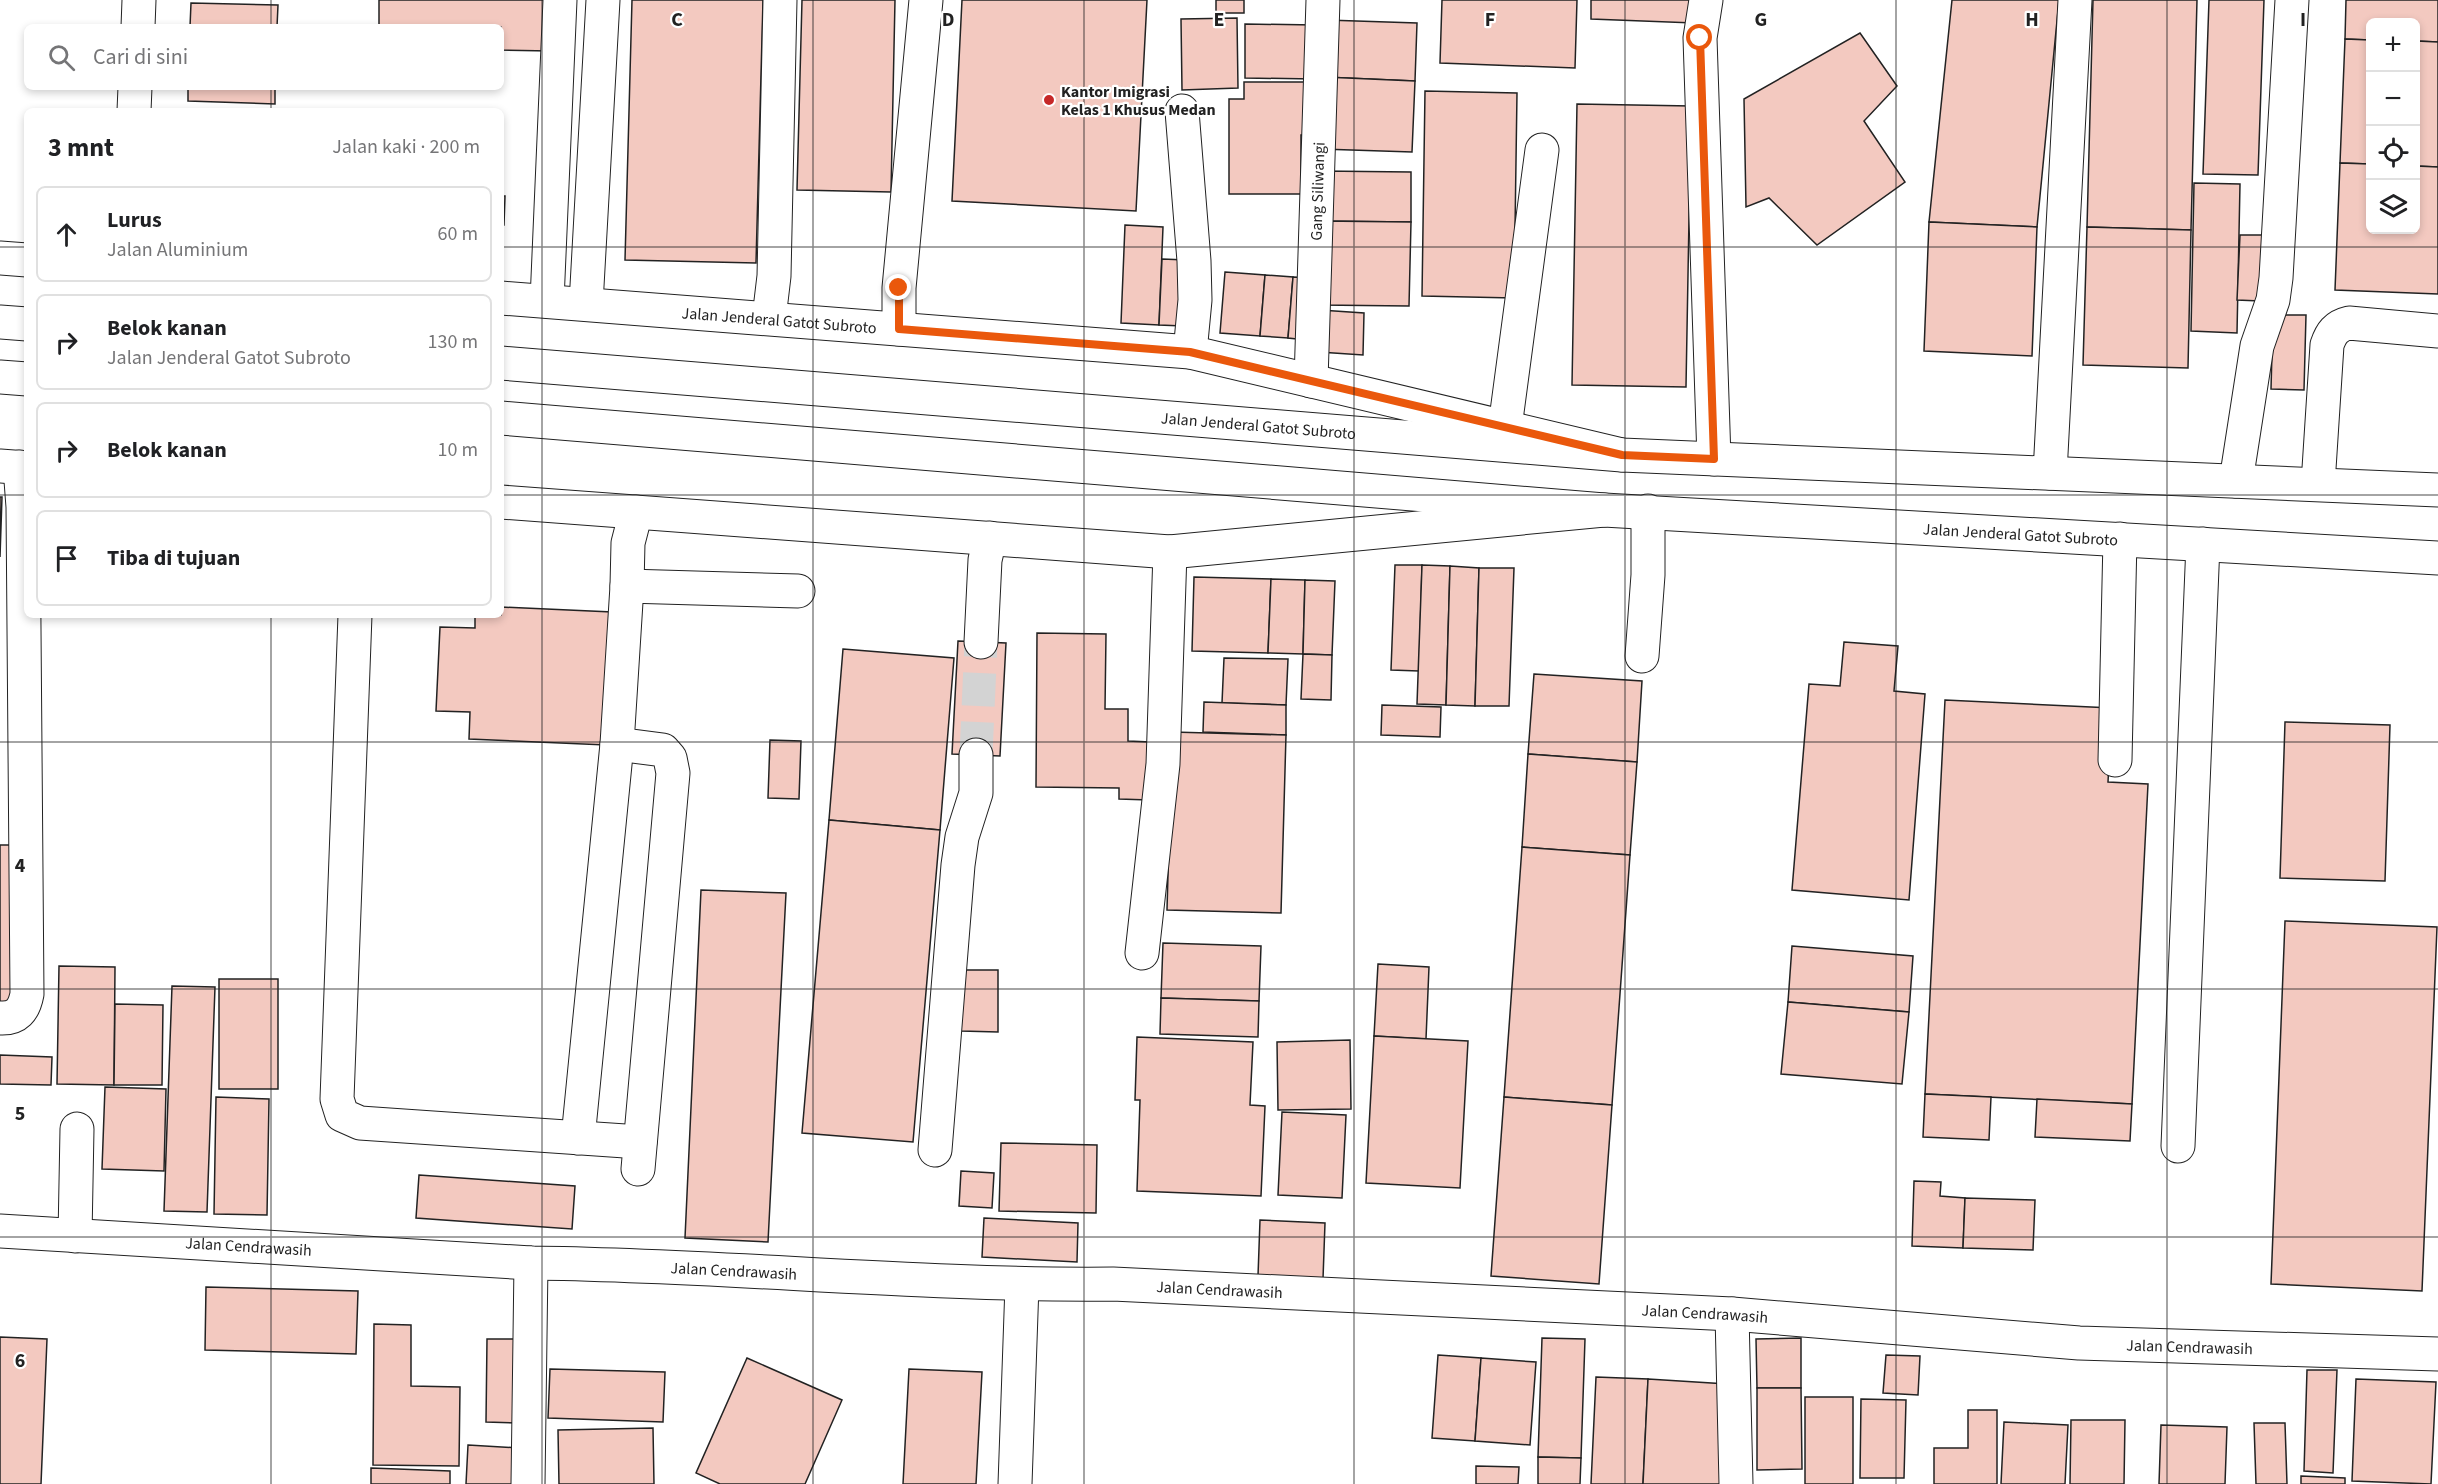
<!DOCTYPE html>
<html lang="id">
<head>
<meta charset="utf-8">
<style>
	:root { --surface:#fff; --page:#f6f6f6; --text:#202124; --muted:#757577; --line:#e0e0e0 }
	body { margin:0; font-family:"Source Sans 3",sans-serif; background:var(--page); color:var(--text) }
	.controls { position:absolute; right:18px; top:18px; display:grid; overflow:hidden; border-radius:9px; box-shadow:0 3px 9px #0003 }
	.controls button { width:54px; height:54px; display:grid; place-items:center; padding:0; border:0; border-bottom:2px solid var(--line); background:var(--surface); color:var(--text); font:30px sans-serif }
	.stop { position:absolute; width:18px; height:18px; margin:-14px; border:4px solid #ea580c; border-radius:50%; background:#fff }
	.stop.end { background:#ea580c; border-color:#fff; box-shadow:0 2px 6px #0008 }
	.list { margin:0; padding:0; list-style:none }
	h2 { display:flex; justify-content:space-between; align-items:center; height:78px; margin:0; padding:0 24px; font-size:26px }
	h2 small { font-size:20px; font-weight:400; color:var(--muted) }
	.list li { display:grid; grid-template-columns:39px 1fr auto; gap:18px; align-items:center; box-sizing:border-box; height:96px; margin:0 12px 12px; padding:0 12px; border:2px solid var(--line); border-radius:9px }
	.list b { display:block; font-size:22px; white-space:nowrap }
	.list p { margin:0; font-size:20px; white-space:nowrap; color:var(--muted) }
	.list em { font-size:20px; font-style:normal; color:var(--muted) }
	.icon { flex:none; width:33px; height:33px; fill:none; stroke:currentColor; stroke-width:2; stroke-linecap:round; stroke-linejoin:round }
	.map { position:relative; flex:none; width:2438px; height:1484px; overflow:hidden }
	.search { position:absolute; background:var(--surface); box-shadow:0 3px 9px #0003; left:24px; top:24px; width:480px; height:66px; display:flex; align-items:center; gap:15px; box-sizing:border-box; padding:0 21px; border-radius:9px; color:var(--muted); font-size:22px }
	.panel { position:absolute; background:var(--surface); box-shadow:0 3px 9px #0003; left:24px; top:108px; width:480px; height:510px; border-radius:9px }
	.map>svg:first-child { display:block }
</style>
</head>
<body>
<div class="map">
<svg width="2438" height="1484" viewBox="0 0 2438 1484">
	<rect width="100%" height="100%" fill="#fff"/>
	<g fill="#f3c9c0" stroke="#222" stroke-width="1.5">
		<path d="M379,0H551L550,51L501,50V27H379Z"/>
		<path d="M632,0H763L756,263L625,260Z"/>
		<path d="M802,0H895L891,192L797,190Z"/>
		<path d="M962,0H1147L1136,211L952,201Z"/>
		<rect x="1216" y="0" width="28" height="13"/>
		<path d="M1442,0H1577L1575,68L1440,63Z"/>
		<path d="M1591,0H1695L1694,23L1591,19Z"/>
		<path d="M1952,0H2059L2037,227L1929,222Z"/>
		<path d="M2093,0H2197L2191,230L2087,227Z"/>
		<path d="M2209,0H2264L2258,175L2203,174Z"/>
		<path d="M2346,0H2438V42L2416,41V22H2370V40L2345,39Z"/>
		<path d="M191,3L278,5L277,27H190Z"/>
		<path d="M1237,18L1238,88L1182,90L1181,19Z"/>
		<path d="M1326,20L1417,23L1415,81L1324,77Z"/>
		<path d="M1245,24L1315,25L1314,79L1245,78Z"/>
		<path d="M1860,33L1897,86L1864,121L1905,182L1817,245L1769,198L1746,207L1744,99Z"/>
		<path d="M2345,39L2370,40V164L2340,163Z"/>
		<path d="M2416,41L2438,42V167L2416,166Z"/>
		<path d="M1324,77L1415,81L1412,152L1321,149Z"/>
		<path d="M1244,82H1319V135H1301V194H1229V99H1244Z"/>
		<path d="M188,87H275V104L188,101Z"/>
		<path d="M1425,91L1517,93L1514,298L1422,296Z"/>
		<path d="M1577,104L1691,106L1686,387L1572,385Z"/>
		<path d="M2340,163L2370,164V230H2416V166L2438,167V294L2335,290Z"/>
		<path d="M1320,171L1411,172V222L1319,221Z"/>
		<path d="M2194,183L2240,184L2237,333L2191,331Z"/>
		<path d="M501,196H505L504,225H501Z"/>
		<path d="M1319,221L1411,222L1409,306L1319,305Z"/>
		<path d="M1929,222L2037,227L2032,356L1924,351Z"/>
		<path d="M1125,225L1163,227L1159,325L1121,323Z"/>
		<path d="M2087,227L2191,230L2188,368L2083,365Z"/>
		<path d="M2240,235H2262L2260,301L2237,300Z"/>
		<path d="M1162,259L1186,260L1183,326L1159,325Z"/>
		<path d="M1225,272L1265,275L1260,336L1220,333Z"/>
		<path d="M1265,275L1293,277L1288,338L1260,336Z"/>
		<path d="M1293,277L1312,278L1306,340L1288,338Z"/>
		<path d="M1320,310L1364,313L1363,355L1319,352Z"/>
		<path d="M2273,315H2306L2304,390L2271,389Z"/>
		<path d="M0,497H2L0,557Z"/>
		<path d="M1395,565H1422L1419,671L1391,670Z"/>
		<path d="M1422,565L1450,566L1446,705L1417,704Z"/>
		<path d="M1450,566L1479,568L1475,706L1446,705Z"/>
		<path d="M1479,568H1514L1509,706H1475Z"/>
		<path d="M1194,577L1271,579L1268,653L1192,651Z"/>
		<path d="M1271,579L1305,580L1303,654L1268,653Z"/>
		<path d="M1305,580L1335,581L1332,655L1303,654Z"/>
		<path d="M501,607L612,612L606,745L469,739L470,712L436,711L440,627L475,628V615H501Z"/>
		<path d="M1037,633L1106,634L1105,709H1128V741L1150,742L1149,800L1119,799V788L1036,787Z"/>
		<path d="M958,641L1006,643L1000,756L952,754Z"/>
		<path d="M1844,642L1898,646L1894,691L1925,694L1909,900L1792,890L1809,684L1840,686Z"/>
		<path d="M843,649L954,658L940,830L829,820Z"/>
		<path d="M1303,654L1332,655L1331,700L1301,699Z"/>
		<path d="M1224,658L1288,659L1286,705L1222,703Z"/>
		<path d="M1534,674L1642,681L1637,762L1528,754Z"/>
		<path d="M1945,700L2112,708L2108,782L2148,784L2132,1104L1925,1094Z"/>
		<path d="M1204,702L1286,705V735L1203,732Z"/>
		<path d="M1382,705L1441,707L1440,737L1381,735Z"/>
		<path d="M2285,722L2390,725L2385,881L2280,878Z"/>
		<path d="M1172,732L1286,735L1281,913L1167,910Z"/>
		<path d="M770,740L801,741L799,799L768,798Z"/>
		<path d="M1528,754L1637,762L1630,855L1522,847Z"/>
		<path d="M829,820L940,830L913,1142L802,1133Z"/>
		<rect x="0" y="845" width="16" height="161"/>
		<path d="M1522,847L1630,855L1612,1105L1504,1097Z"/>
		<path d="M701,890L786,893L768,1242L685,1238Z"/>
		<path d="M2285,921L2437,927L2422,1291L2271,1284Z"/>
		<path d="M1163,943L1261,946L1259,1001L1161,998Z"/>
		<path d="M1792,946L1913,956L1909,1012L1788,1002Z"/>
		<path d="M1378,964L1429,967L1426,1039L1374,1036Z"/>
		<path d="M59,966L115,967L114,1085L57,1084Z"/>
		<path d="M962,970H998V1032L961,1031Z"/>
		<rect x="219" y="979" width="59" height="110"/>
		<path d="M172,986L215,987L207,1212L164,1211Z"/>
		<path d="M1161,998L1259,1001L1258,1037L1160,1034Z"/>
		<path d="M1788,1002L1909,1012L1902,1084L1781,1074Z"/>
		<path d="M115,1004L163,1005L162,1085H114Z"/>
		<path d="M1374,1036L1468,1041L1460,1188L1366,1183Z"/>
		<path d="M1137,1037L1253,1042L1250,1105L1265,1106L1261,1196L1137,1191L1140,1100H1135Z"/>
		<path d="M1350,1040L1351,1109L1278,1110L1277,1042Z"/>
		<path d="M0,1055L52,1057L51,1085L0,1084Z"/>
		<path d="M105,1087L166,1089L164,1171L102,1169Z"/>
		<path d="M1925,1094L1991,1097L1989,1140L1923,1137Z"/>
		<path d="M216,1097L269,1099L267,1215L214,1214Z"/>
		<path d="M1504,1097L1612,1105L1599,1284L1491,1276Z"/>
		<path d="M2037,1099L2132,1104L2130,1141L2035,1137Z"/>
		<path d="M1282,1112L1346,1115L1342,1198L1278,1195Z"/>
		<path d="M1001,1143L1097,1145L1096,1213L999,1211Z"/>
		<path d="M961,1171L994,1173L992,1208L959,1206Z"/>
		<path d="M419,1175L575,1186L572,1229L416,1218Z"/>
		<path d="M1914,1181L1941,1182L1940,1196L1965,1198L1963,1248L1912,1246Z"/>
		<path d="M1965,1198L2035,1200L2033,1250L1963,1248Z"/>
		<path d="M984,1218L1078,1223L1077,1262L982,1257Z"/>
		<path d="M1260,1220L1325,1223L1323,1279L1258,1276Z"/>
		<path d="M206,1287L358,1291L356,1354L205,1350Z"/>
		<path d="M374,1324L411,1325V1386L460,1387L459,1466L373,1465Z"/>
		<path d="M0,1337L47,1339L41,1484H0Z"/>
		<path d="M1542,1338L1585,1339L1581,1458L1538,1457Z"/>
		<path d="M1801,1338V1388H1757L1756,1339Z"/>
		<path d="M487,1339H522L520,1423L486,1422Z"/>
		<path d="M1438,1355L1481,1358L1475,1441L1432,1438Z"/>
		<path d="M1886,1355L1920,1356L1918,1395L1883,1393Z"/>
		<path d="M747,1358L842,1400L805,1484H720L696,1473Z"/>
		<path d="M1481,1358L1536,1362L1530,1445L1475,1441Z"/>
		<path d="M550,1369L665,1372L663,1422L548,1418Z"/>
		<path d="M909,1369L982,1372L976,1484H903Z"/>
		<path d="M2307,1370H2337L2333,1473L2304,1471Z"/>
		<path d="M1596,1377L1648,1379L1643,1484H1591Z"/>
		<path d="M1648,1379L1727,1384L1724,1484H1643Z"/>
		<path d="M2356,1379L2436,1382L2431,1484L2352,1481Z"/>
		<path d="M1757,1388H1801L1802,1469L1757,1470Z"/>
		<rect x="1805" y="1397" width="48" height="87"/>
		<path d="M1861,1399L1906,1400L1904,1478H1860Z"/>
		<path d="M1968,1410H1997V1484H1934V1448H1968Z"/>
		<path d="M2071,1420H2125L2124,1484H2070Z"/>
		<path d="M2004,1422L2068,1425L2065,1484H2001Z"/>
		<path d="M2254,1423H2285L2287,1484H2256Z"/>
		<path d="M2161,1425L2227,1427L2225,1484H2159Z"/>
		<path d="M653,1428L654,1484H559L558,1430Z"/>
		<path d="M468,1445L519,1448L516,1484H466Z"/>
		<path d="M1538,1457L1581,1458L1580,1484H1538Z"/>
		<path d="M1476,1466L1519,1467L1518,1484H1476Z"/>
		<path d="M371,1468L450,1471V1484H371Z"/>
		<path d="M2301,1476L2345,1478V1484H2301Z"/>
	</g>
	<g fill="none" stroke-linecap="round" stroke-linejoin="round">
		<path stroke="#d3d3d3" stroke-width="33" stroke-dasharray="33 16" stroke-linecap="butt" d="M976,755L981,642"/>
		<g stroke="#222" stroke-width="35">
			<g id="minor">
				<path d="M1706,0L1700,38L1714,459"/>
				<path d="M138,27L139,0"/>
				<path d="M134,111L135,87"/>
				<path d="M1182,111L1194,261L1195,300L1190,352"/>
				<path d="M547,301L560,0"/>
				<path d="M586,304L603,0"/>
				<path d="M769,318L774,276L780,0"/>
				<path d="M899,329V288L926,0"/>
				<path id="s1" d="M1311,381L1323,0"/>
				<path d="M1505,427L1542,150"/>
				<path d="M2050,473L2075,0"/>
				<path d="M2236,481L2257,346L2273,300L2276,278L2292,0"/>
				<path d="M2318,484L2327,345C2331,333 2336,326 2349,323L2438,331"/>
				<path d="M636,512L628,543L627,586L617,744L663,750L670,758L673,773L638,1169"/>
				<path d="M627,586L798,591"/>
				<path d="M355,615L337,1099L342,1115L360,1123L640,1142"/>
				<path d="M981,642L985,560L990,538"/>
				<path d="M1642,656L1648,575V511"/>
				<path d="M2115,760L2120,539"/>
				<path d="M1142,953L1163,764L1170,552"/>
				<path d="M0,1018C17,1019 24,1010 27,994L23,507L20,467"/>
				<path d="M578,1138L617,744"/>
				<path d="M2178,1146L2203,544"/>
				<path d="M935,1150L958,865L962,837L976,793V755"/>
				<path id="s2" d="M0,1231L531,1263C725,1265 919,1286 1113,1284L1732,1314L2079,1343L2438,1354"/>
				<path d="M75,1236L77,1129"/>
				<path d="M1732,1314L1736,1484"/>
				<path d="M528,1484L531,1263"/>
				<path d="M1015,1484L1022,1285"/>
			</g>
		</g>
		<g stroke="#222" stroke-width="35">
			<g id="major">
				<path d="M0,258L27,260"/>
				<path id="s3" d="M501,298L1190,352L1622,455L2438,490"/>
				<path d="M0,466L27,468"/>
				<path id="s4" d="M501,502L1170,552L1604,510L2438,558"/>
			</g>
		</g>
		<g stroke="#222" stroke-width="35">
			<g id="highway">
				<path d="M0,322L27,324"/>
				<path id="s5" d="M501,363L1622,455"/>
				<path d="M0,377L27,379"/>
				<path d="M501,418L1604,510"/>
			</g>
		</g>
		<use href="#minor" stroke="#fff" stroke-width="33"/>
		<use href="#major" stroke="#fff" stroke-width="33"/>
		<use href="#highway" stroke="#fff" stroke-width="33"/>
	</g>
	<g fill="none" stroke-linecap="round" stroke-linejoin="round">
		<path stroke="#ea580c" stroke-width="8" d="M899,288V329L1190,352L1622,455L1714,459L1700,38"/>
	</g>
	<path fill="none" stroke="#222" stroke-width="1.5" stroke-opacity="0.55" d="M271,0V27M542,0V1484M813,0V1484M1084,0V1484M1354,0V1484M1625,0V1484M1896,0V1484M2167,0V1484M271,87V111M0,247H27M501,247H2438M0,495H27M501,495H2438M271,615V1484M0,742H2438M0,989H2438M0,1237H2438"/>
	<circle fill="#c62828" stroke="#fff" stroke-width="2" cx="1049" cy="100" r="6"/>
	<g text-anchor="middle" stroke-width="4.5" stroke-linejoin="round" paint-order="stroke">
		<g font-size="16" font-weight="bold" fill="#222" stroke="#fff" text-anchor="start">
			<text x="1061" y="97">Kantor Imigrasi<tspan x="1061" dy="18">Kelas 1 Khusus Medan</tspan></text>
		</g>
		<g font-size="16" fill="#222" stroke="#fff">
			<text dy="6" stroke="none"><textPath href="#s1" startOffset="190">Gang Siliwangi</textPath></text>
			<text dy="6" stroke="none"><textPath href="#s3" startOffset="279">Jalan Jenderal Gatot Subroto</textPath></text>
			<text dy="6" stroke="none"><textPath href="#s5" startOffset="760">Jalan Jenderal Gatot Subroto</textPath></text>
			<text dy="6" stroke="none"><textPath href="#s4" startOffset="1524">Jalan Jenderal Gatot Subroto</textPath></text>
			<text dy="6" stroke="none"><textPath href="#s2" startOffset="249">Jalan Cendrawasih</textPath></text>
			<text dy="6" stroke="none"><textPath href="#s2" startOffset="735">Jalan Cendrawasih</textPath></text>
			<text dy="6" stroke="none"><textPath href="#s2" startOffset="1221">Jalan Cendrawasih</textPath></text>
			<text dy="6" stroke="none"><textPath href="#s2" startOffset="1707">Jalan Cendrawasih</textPath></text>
			<text dy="6" stroke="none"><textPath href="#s2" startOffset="2193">Jalan Cendrawasih</textPath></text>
		</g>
	</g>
	<g font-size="20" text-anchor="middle" font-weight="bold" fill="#222" stroke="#fff" stroke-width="4.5" stroke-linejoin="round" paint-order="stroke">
		<text x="677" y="26">C</text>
		<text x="948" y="26">D</text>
		<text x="1219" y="26">E</text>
		<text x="1490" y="26">F</text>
		<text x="1761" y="26">G</text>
		<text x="2032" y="26">H</text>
		<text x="2303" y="26">I</text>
		<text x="20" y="872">4</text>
		<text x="20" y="1120">5</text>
		<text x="20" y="1367">6</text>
	</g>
</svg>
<div class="controls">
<button>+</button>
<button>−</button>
<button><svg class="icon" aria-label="locate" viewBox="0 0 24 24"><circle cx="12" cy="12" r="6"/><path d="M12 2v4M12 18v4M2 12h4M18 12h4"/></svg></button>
<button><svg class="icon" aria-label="layers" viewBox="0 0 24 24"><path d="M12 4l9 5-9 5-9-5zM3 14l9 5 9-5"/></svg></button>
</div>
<div class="stop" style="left:1700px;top:38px"></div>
<div class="stop end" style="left:899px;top:288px"></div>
<div class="search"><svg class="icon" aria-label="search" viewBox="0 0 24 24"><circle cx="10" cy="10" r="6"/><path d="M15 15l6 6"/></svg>Cari di sini</div>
<section class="panel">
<h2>3 mnt<small>Jalan kaki · 200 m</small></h2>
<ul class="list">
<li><svg class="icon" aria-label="ahead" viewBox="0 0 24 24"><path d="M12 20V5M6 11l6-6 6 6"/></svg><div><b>Lurus</b><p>Jalan Aluminium</p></div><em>60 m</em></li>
<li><svg class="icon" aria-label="right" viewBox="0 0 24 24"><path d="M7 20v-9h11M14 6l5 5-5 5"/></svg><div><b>Belok kanan</b><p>Jalan Jenderal Gatot Subroto</p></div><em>130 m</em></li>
<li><svg class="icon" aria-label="right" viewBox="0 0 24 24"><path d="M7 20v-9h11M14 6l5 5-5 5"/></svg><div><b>Belok kanan</b></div><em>10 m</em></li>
<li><svg class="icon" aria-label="arrive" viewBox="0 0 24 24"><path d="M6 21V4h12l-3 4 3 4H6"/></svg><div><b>Tiba di tujuan</b></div></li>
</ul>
</section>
</div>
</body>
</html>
